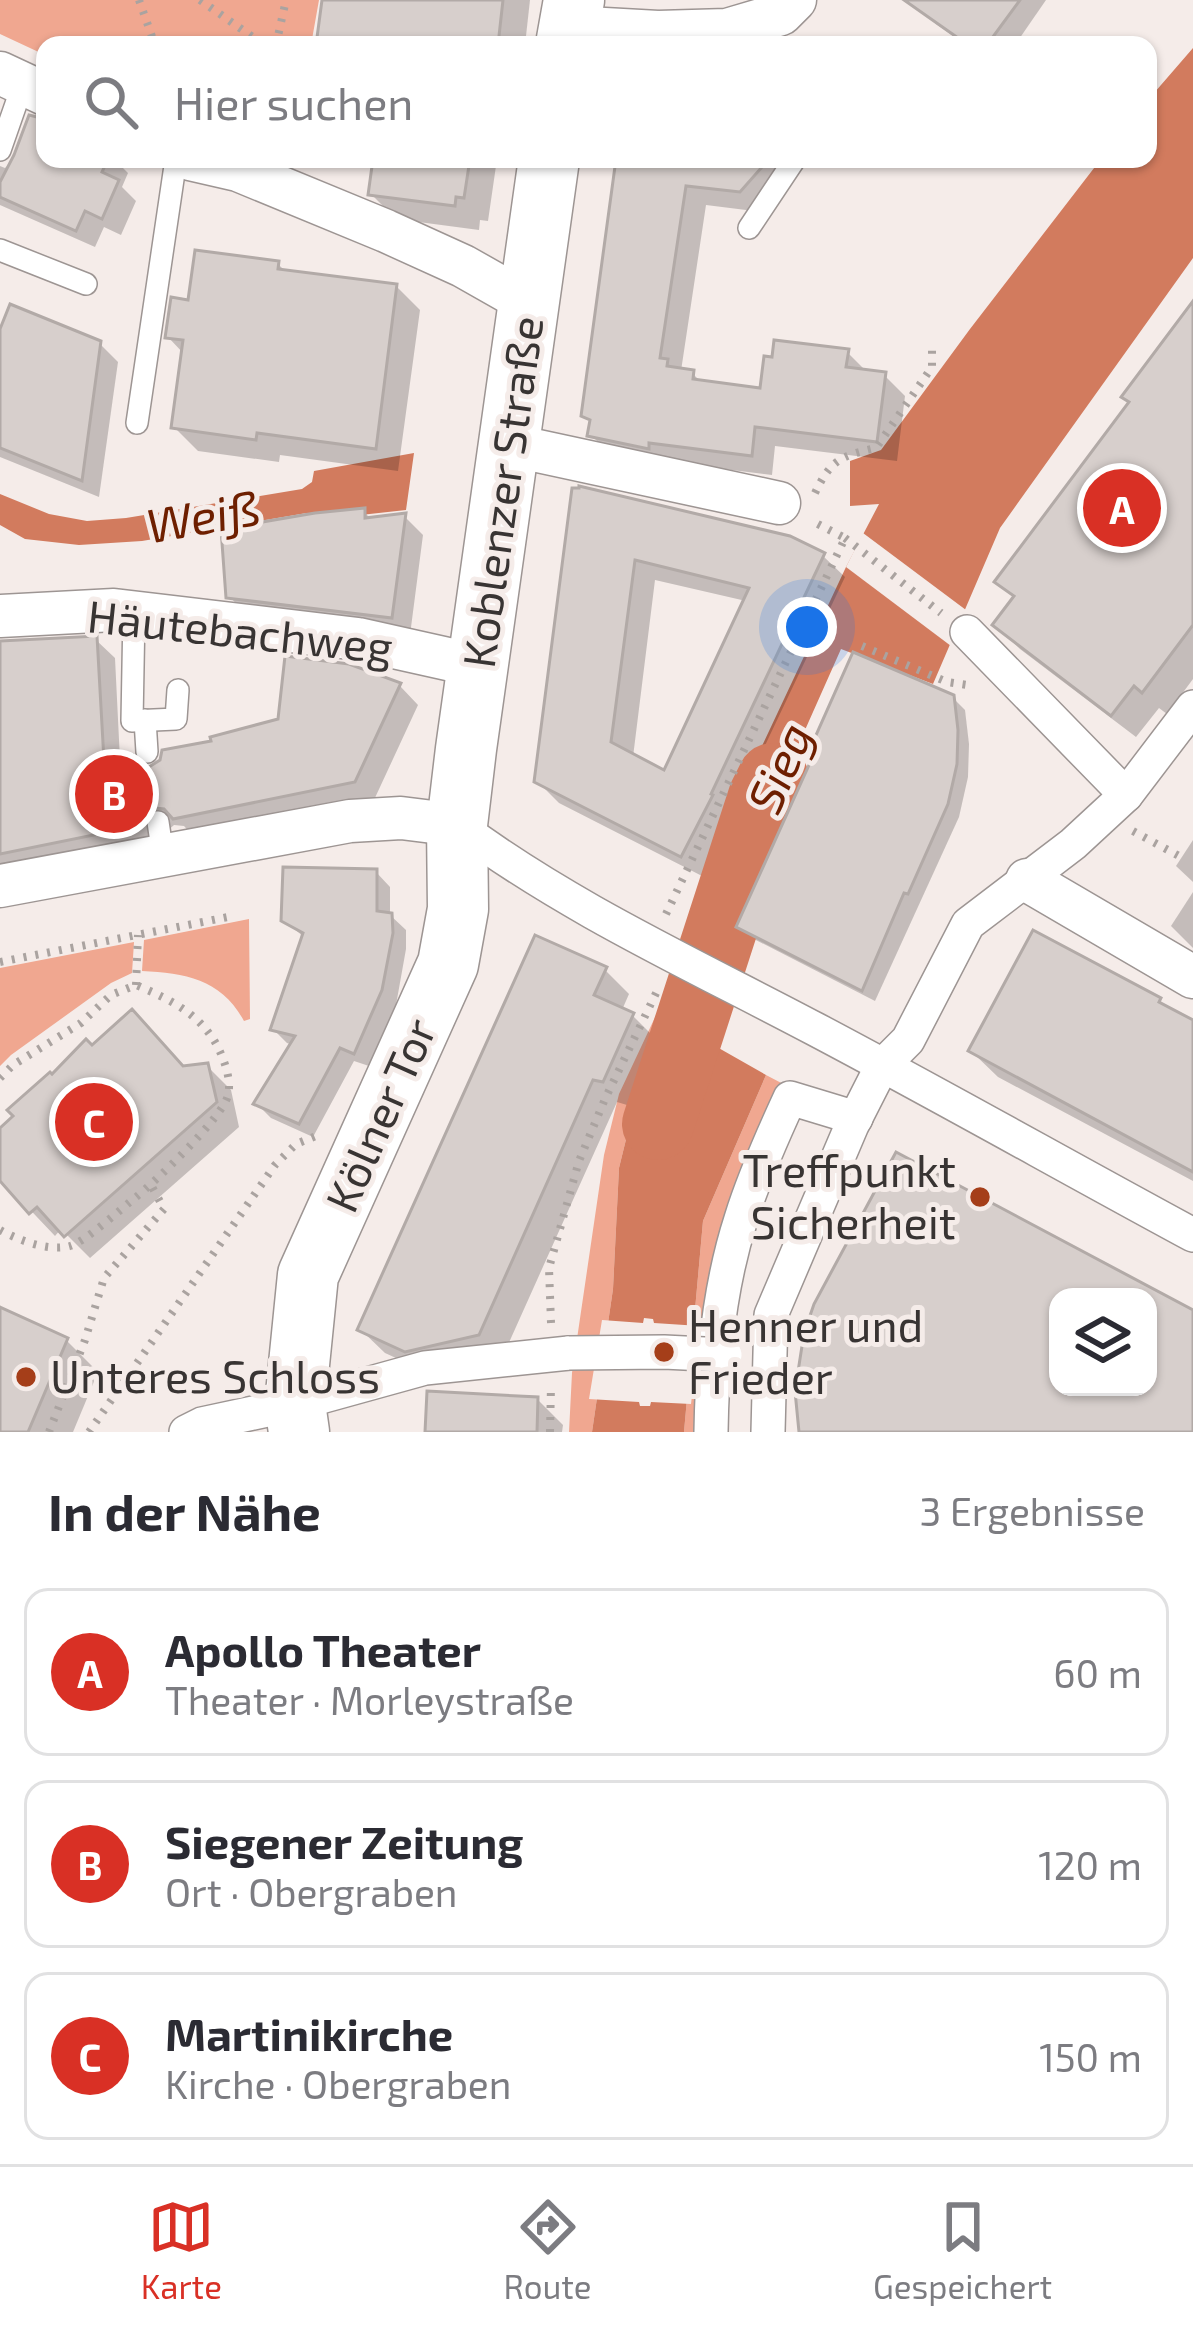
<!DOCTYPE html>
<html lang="de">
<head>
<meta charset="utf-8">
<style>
	:root { --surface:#fff; --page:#f7f7f7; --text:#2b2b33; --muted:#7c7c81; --line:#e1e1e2; --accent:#d93025 }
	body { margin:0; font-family:"Exo 2",sans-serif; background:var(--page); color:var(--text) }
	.controls { position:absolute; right:36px; bottom:36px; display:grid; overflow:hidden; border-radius:24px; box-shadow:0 3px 9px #0004 }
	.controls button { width:108px; height:108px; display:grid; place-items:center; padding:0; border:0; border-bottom:3px solid var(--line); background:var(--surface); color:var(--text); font:60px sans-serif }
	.you { position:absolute; left:807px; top:627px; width:42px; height:42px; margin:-30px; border:9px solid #fff; border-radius:50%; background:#1a73e8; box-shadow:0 0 0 18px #1a73e833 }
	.badge { display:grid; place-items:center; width:78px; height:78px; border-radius:50%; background:var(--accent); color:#fff; font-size:39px; font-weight:700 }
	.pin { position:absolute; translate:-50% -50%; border:6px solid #fff; box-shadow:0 3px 12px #0006 }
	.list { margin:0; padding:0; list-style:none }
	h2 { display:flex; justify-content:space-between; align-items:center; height:156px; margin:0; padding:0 48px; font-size:51px }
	h2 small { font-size:39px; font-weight:400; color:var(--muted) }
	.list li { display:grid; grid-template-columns:78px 1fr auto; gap:36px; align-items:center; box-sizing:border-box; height:168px; margin:0 24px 24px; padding:0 24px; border:3px solid var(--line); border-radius:24px }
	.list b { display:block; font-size:45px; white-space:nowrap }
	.list p { margin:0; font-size:39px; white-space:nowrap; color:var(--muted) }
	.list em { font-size:39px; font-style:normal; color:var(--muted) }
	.icon { flex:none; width:66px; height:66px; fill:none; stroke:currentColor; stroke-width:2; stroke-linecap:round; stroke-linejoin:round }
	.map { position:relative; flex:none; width:1193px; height:1432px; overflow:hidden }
	.search { position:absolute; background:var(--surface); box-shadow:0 3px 9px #0004; left:36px; right:36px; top:36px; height:132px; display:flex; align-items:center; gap:30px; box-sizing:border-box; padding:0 42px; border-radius:24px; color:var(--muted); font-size:45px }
	.sheet { height:732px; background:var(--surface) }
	nav { display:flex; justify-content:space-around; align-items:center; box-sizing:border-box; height:168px; border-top:3px solid var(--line); background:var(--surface); font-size:33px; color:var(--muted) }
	nav a { display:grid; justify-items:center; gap:6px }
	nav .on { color:var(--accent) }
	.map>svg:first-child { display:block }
</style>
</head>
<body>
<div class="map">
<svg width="1193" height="1432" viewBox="0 0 1193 1432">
	<rect width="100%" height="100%" fill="#f5ece9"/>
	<g fill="#f0a790">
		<path d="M0,0H319L311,45H45V55L0,34Z"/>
		<path d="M249,919L250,1019L244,1021C222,980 186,973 142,971L144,940Z"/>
		<path d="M134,942L132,973L111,983L11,1055L0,1066V968Z"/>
		<path d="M657,1013L619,1168L613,1289L592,1432H569L572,1373L604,1155L619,1094Z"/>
		<path d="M766,1075L789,1087L757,1152L707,1432H684L703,1221Z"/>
	</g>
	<g fill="#d27b5e">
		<path d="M1193,48V258L1000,528L933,684L841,649L741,874L709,859L846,567L879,504L850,506V461L881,450L970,329L1101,159H1148V100Z"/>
		<path d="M414,453L406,510L315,520L314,516L307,513L142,541L79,545L25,539L0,525V494L49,514L87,521L126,518L302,489L312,482L314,471Z"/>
		<path d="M657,1013L766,1075L703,1221L684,1432H592L613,1289L619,1168Z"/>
	</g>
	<g fill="#f5ece9">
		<path d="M863,533L970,613L955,649L846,567Z"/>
		<path d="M644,1318L653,1319L654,1323L700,1326L691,1404L651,1402L650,1406H640L639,1402L589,1399L602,1320L643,1323Z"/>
	</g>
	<g fill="#0003" fill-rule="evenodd">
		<path d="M323,0H530L525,45H319Z"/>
		<path d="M924,0H1046L1015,45H966L936,24L920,8Z"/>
		<path d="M45,126V159H114L128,173L122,187L136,201L121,235L104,227L95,247L0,205V166L5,168L16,158Z"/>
		<path d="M376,159H497L488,221L480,220L479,230L396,219L371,194Z"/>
		<path d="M619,159H775L792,176L762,212L706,205L681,371L692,373L702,383L763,392L847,352L868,373L884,375L905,396L897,461L775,446L772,475L611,455L590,434L592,423L585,415Z"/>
		<path d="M278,264L287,273L396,286L420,310L398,471L280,455L279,462L198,451L174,427L184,354L168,337L191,303Z"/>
		<path d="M1193,304V679L1167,714L1159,708L1136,737L1020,649L996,625L1015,599L998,581L1132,403Z"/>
		<path d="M0,337L99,343L118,362L99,497L0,457Z"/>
		<path d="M574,491L823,556L845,577L731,817L733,819L704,877L559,803L537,781ZM655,580L746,601L665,774L633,757Z"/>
		<path d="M363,511L372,520L405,517L423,535L410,635L247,615L229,596Z"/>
		<path d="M96,640L115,658L120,760L147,770L215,743L400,686L418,705L374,800L194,837L184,826L174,825L163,835L0,875V644Z"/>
		<path d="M952,697L965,710L969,744L968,777L959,817L875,1001L752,938L740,926Z"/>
		<path d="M1193,840V882L1176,866Z"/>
		<path d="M376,872L390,887V915L406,930V949L396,1005L369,1066L354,1061L313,1137L271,1118L257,1104L293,1045L287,1043L273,1029L305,938L284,920Z"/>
		<path d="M1193,892V948L1171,926Z"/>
		<path d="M605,970L629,994L622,1010L632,1015L657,1040L627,1105L617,1102L502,1358L431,1374L385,1353L360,1329Z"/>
		<path d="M1159,1000L1171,1011L1193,1023V1181L998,1077L971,1051Z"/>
		<path d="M92,1049L185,1069L207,1066L231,1090L239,1127L90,1258L61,1229L55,1236L0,1178V1145Z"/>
		<path d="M0,1310L66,1340L98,1372L73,1432H0Z"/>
		<path d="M430,1394L537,1399L563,1425L562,1432H428Z"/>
	</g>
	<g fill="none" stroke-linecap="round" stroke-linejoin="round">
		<path stroke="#d27b5e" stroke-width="72" d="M658,1124L764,797L773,779"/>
	</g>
	<g fill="#d7cfcc" stroke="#b2aaa7" stroke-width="3" fill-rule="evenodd">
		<path d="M322,0H503L498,45H316Z"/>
		<path d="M904,0H1020L987,45H968Z"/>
		<path d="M29,115L45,119V159H108L102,172L119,180L102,219L85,211L76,231L0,197V182L14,155Z"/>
		<path d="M373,159H470L464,198L456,197L455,206L368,195Z"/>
		<path d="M616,159H769L740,192L686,186L660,358L668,359L667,366L694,370L693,379L760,388L764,356L772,357L774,340L849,349L846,367L886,372L877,442L755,427L752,456L649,443V449L587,436L590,420L581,416Z"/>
		<path d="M195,250L279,261L278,269L397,284L376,449L257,433L256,440L171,428L183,340L165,338L171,297L188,300Z"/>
		<path d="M1193,301V625L1142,693L1134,686L1111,716L992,625L1014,596L994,582L1129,402L1121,397Z"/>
		<path d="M10,304L101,341L82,481L0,448V329Z"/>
		<path d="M579,486L790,536L825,553L711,794L713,795L681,857L534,782L572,488H579ZM635,560L749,588L664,770L611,742Z"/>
		<path d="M365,508V518L406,513L392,618L226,598L221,529L315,513Z"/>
		<path d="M97,636L104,761L133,755L139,765L149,767L160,760L162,750L211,741L210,737L278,719L285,656L349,664L401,683L355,782L173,819L164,809L155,808L145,815L143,825L0,854V641Z"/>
		<path d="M853,652L954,695L958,730L957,764L948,804L908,894L904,893L862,991L736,927L818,745L813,742Z"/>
		<path d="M283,867L377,869V911L392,913L393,933L382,990L354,1054L340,1048L299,1124L253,1104L295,1036L270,1030L303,933L281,921Z"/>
		<path d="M1033,930L1161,998L1159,1002L1193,1020V1172L968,1051Z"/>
		<path d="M535,935L607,967L594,995L634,1013L603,1082L593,1080L479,1335L405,1352L357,1330Z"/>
		<path d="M132,1009L183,1066L208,1063L217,1102L64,1237L37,1207L29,1214L0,1181V1128L13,1116L7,1110L50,1072L52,1074L86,1039L92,1045Z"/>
		<path d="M896,1152L1193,1310V1432H799L795,1391L804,1333L814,1304ZM1058,1297H1148V1387H1058Z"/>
		<path d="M0,1307L68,1338L28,1432H0Z"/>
		<path d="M427,1391L538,1397L537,1432H425Z"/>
	</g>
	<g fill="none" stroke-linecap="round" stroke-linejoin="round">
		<g stroke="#9d9593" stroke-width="24">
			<g id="service">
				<path d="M0,150L23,84"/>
				<path d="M749,228L795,159"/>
				<path d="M0,250L86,284"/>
				<path d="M137,423L176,159"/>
				<path d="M134,613L132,721L176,719L178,690"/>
				<path d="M145,720L147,752"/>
				<path d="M158,822L163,855"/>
			</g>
		</g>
		<g stroke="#9d9593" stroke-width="36">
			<g id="pedestrian">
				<path d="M967,632L1126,795"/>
				<path d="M457,825C567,907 694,965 815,1029C942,1096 1067,1167 1193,1235"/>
				<path d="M186,1432L202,1424L295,1404L425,1368L569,1353"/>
				<path d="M711,1432C712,1361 719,1287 741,1219C754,1177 772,1137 790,1098L856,1118"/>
				<path d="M768,1432L771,1315L852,1125L882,1066L908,1040L968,924L1073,844L1126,795L1193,707"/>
			</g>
		</g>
		<g stroke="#9d9593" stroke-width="45">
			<g id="minor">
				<path d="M569,27L658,32L727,30L781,14L795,0"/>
				<path d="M0,73L45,94"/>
				<path d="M190,159L238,170L386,231L463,266L530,304"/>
				<path d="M510,445L779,503"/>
				<path d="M0,616L114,610L358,639L479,666"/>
				<path d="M1027,880L1193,977"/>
				<path d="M0,886L350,821L401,818L457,825"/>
			</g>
		</g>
		<g stroke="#9d9593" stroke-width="63">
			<g id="secondary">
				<path d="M566,45L574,0"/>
				<path d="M299,1432L295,1404L308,1275L448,964L458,909L457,825L466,749L549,159"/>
			</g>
		</g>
		<g stroke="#aaa3a0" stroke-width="8" stroke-dasharray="3 9" stroke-linecap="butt">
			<path d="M139,0L155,45"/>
			<path d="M200,0L264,45"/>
			<path d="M276,45L286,0"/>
			<path d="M815,493C831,460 840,456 876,448L932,367V345"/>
			<path d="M845,538L941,613"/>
			<path d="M862,646L947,682L967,685"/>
			<path d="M1133,831L1179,856"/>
			<path d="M666,914L845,538L812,521"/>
			<path d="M0,962L228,917"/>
			<path d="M136,985L138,935"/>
			<path d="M0,1078L13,1065L81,1023L111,995L136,985C174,1001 208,1018 223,1059C227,1069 231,1084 228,1095C224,1116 155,1182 136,1197C122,1208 85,1242 70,1246C49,1252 18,1240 0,1230"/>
			<path d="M551,1323L549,1268L579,1161L605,1099L659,987"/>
			<path d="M49,1432L85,1340L104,1278L164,1209L151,1185"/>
			<path d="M89,1432L275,1165L296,1144L316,1136"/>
			<path d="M550,1432L551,1386"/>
		</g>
		<use href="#service" stroke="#fff" stroke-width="21"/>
		<use href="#pedestrian" stroke="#fff" stroke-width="33"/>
		<use href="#minor" stroke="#fff" stroke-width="42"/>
		<use href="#secondary" stroke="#fff" stroke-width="60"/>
		<g stroke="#9d9593" stroke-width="36" stroke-linecap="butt">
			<path id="pedestrian-bridge" d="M569,1353L664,1352L725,1355"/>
		</g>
		<use href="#pedestrian-bridge" stroke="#fff" stroke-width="33"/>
	</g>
	<g fill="#a53e19" stroke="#f5ece9" stroke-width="4.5">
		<circle cx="980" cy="1197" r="12"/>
		<circle cx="664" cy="1352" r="12"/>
		<circle cx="26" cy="1377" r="12"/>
	</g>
	<g text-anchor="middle" stroke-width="10" stroke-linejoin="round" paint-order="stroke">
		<g font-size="45" fill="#383433" stroke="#f5ece9">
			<text transform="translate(503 492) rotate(-82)" y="16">Koblenzer Straße</text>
			<text transform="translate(240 632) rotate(6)" y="16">Häutebachweg</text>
			<text transform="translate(381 1115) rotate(-66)" y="16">Kölner Tor</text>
		</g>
		<g font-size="45" fill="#383433" stroke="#f5ece9" text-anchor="start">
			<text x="956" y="1187" text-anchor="end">Treffpunkt<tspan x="956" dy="52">Sicherheit</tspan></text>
			<text x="688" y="1342">Henner und<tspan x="688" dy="52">Frieder</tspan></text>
			<text x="50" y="1393">Unteres Schloss</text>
		</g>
		<g font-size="48" font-style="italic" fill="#6e1f00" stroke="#f5ece9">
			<text transform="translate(203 517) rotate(-10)" y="17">Weiß</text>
			<text transform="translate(780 768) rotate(-67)" y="17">Sieg</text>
		</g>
	</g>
</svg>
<div class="controls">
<button><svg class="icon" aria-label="layers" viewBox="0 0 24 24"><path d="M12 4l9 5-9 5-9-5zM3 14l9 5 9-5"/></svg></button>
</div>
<div class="you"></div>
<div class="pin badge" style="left:1122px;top:508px">A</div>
<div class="pin badge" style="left:114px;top:794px">B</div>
<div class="pin badge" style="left:94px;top:1122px">C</div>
<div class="search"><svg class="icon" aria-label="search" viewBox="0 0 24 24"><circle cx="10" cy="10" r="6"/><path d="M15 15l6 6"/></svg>Hier suchen</div>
</div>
<section class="sheet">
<h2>In der Nähe<small>3 Ergebnisse</small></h2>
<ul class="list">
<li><span class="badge">A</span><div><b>Apollo Theater</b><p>Theater · Morleystraße</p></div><em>60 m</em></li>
<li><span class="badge">B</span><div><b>Siegener Zeitung</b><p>Ort · Obergraben</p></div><em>120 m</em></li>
<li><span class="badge">C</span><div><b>Martinikirche</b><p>Kirche · Obergraben</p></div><em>150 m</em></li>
</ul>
</section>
<nav>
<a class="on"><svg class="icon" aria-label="map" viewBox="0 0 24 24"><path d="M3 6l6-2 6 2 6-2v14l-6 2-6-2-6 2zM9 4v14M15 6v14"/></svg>Karte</a>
<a><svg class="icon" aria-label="directions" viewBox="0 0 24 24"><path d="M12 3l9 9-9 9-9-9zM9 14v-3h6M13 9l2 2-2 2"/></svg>Route</a>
<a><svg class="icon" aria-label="saved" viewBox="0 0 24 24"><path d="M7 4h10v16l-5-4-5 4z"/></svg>Gespeichert</a>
</nav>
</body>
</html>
